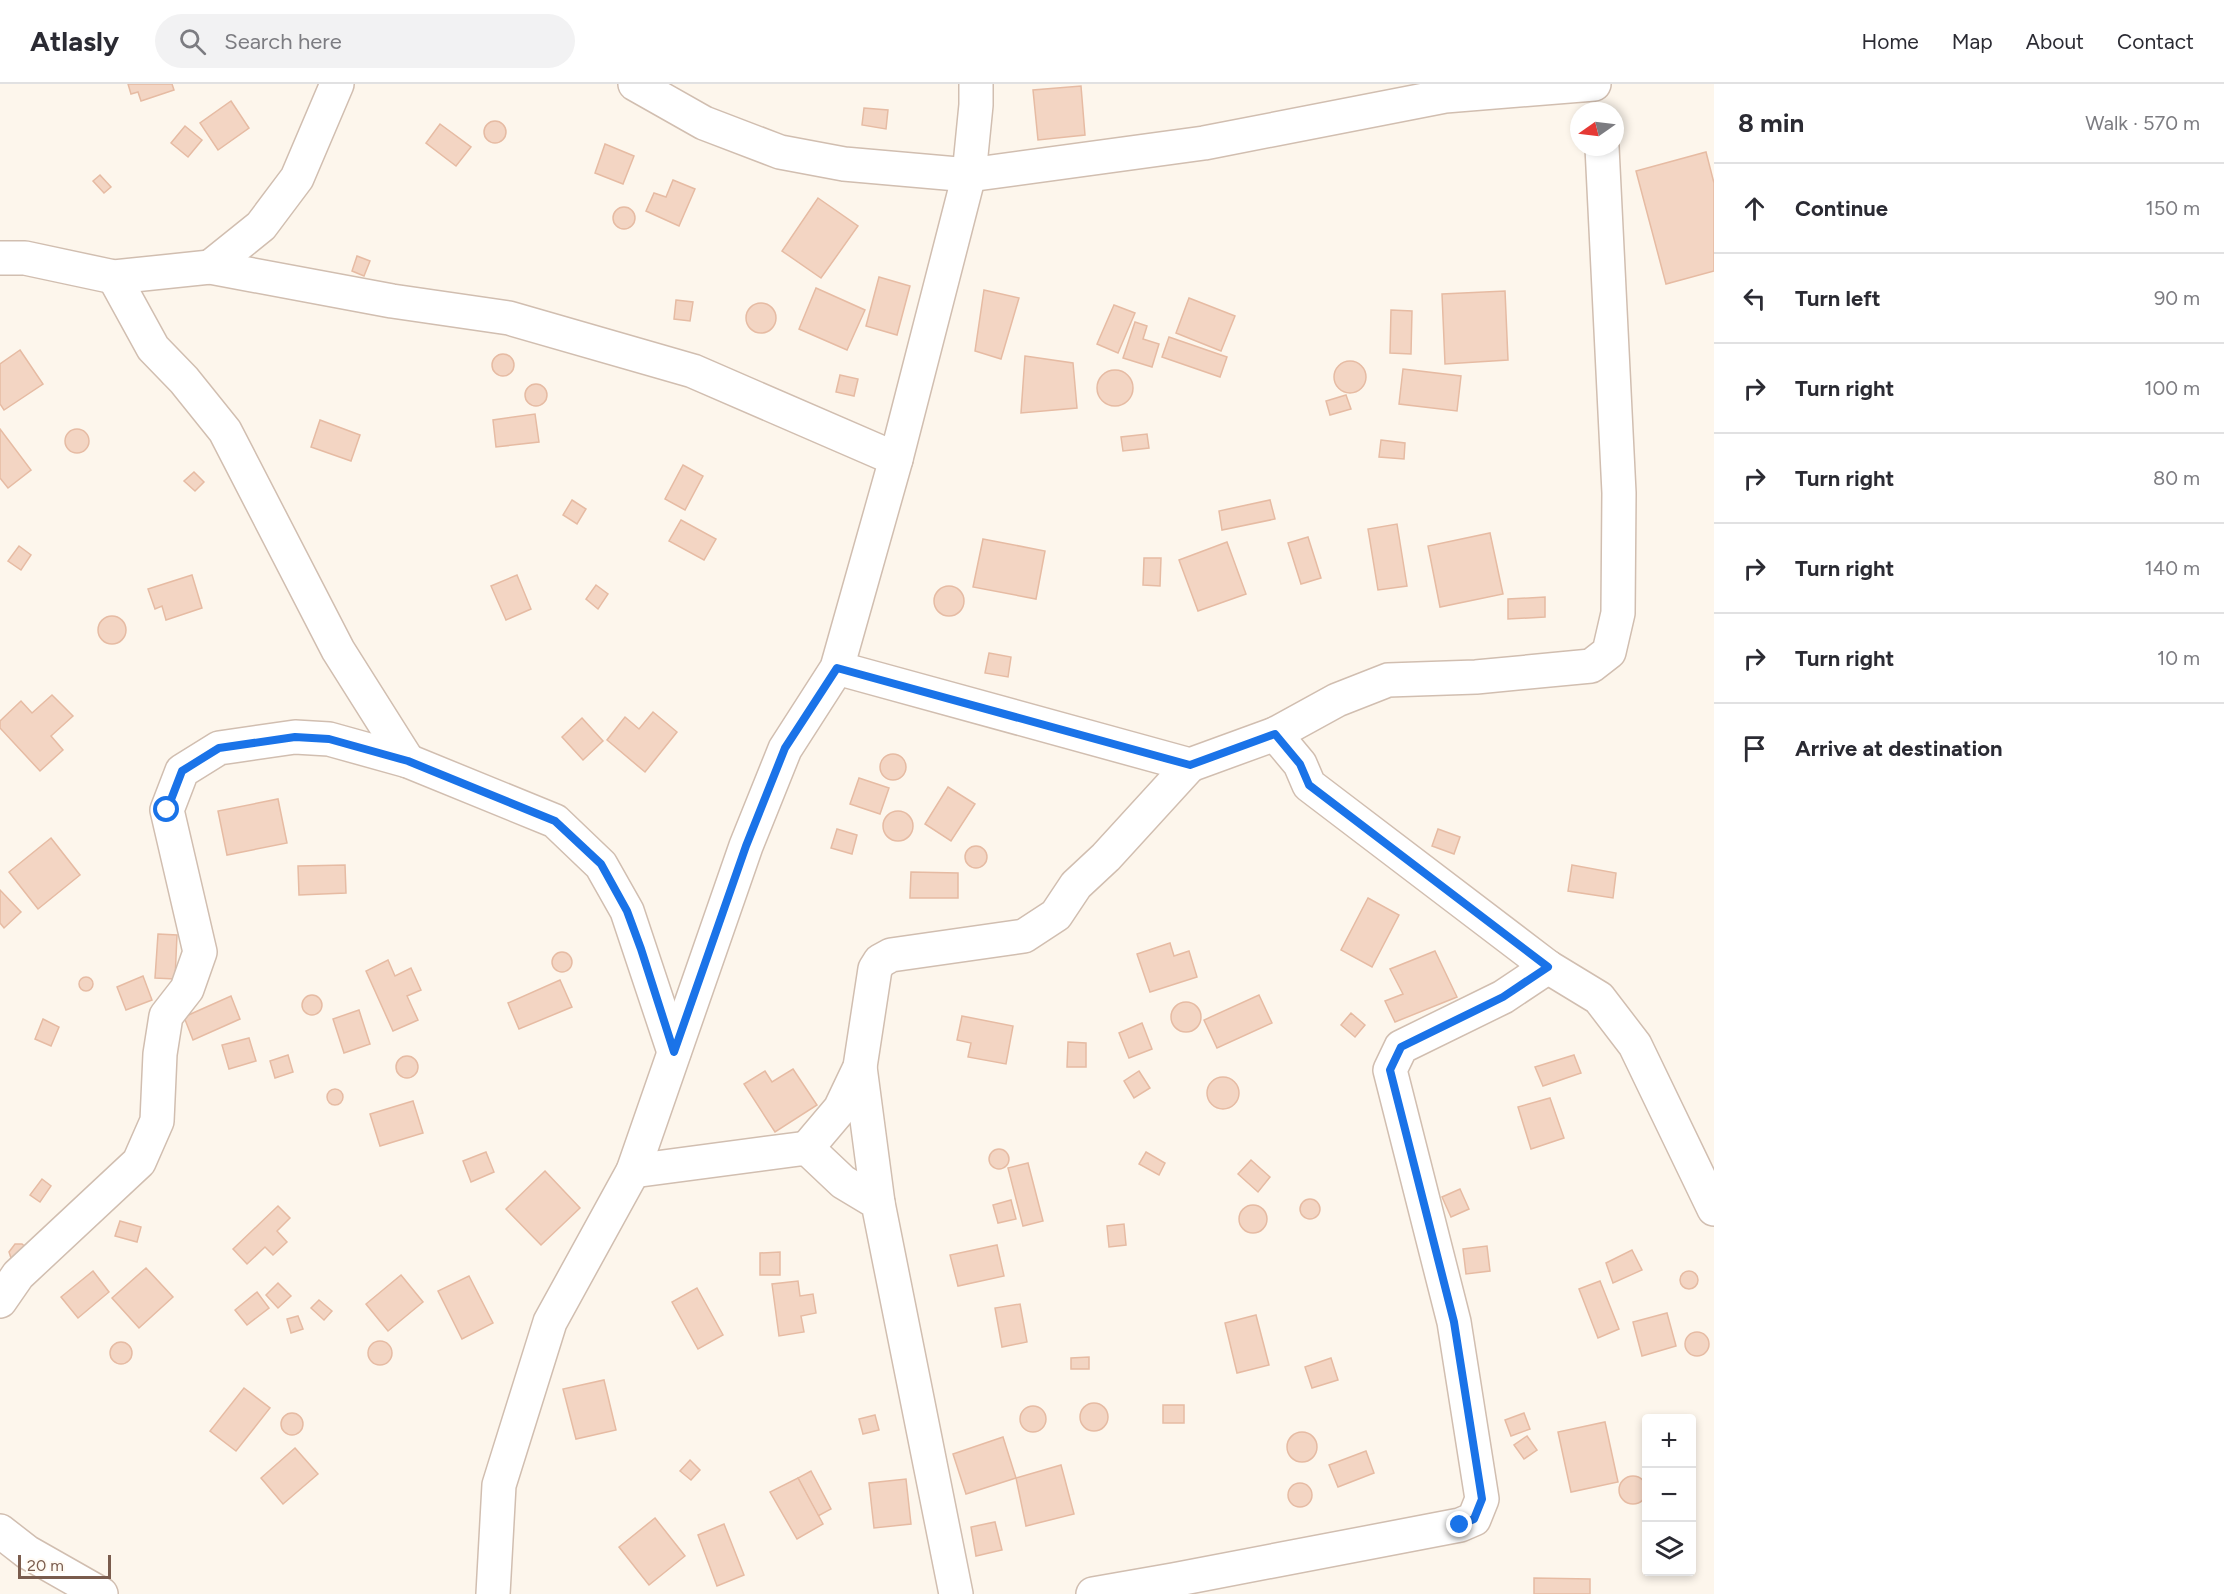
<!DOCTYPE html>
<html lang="en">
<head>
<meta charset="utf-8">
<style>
	:root { --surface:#fff; --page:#f2f2f3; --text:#2b2b33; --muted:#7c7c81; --line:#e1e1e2 }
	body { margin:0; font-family:Figtree,sans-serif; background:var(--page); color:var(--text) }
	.controls { position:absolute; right:18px; bottom:18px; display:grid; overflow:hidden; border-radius:6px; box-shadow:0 3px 9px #0003 }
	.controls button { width:54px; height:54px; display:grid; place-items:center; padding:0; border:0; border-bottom:2px solid var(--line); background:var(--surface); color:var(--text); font:30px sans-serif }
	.compass { position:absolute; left:1570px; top:18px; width:54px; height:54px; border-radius:50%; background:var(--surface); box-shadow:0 3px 9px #0003; rotate:256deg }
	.scale { position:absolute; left:18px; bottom:15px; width:93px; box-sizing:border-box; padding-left:6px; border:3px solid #7a5c4d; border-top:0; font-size:16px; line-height:21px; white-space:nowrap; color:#7a5c4d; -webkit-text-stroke:4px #fffaf3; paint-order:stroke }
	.stop { position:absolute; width:18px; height:18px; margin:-14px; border:4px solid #1a73e8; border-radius:50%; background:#fff }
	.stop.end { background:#1a73e8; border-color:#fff; box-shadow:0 2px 6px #0008 }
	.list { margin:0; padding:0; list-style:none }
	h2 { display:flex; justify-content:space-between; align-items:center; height:78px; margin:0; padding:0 24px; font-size:26px }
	h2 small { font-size:20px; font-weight:400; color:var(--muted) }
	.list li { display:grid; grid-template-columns:39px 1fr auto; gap:18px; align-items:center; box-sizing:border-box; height:90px; padding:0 24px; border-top:2px solid var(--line) }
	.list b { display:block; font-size:22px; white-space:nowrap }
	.list em { font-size:20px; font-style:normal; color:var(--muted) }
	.icon { flex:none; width:33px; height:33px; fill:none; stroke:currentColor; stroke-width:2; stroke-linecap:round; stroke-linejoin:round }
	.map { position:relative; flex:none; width:1714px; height:1510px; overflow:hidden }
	header { display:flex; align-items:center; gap:36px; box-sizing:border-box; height:84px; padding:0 30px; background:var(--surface); border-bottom:2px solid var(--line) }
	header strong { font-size:28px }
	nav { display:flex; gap:33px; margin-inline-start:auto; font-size:21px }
	.search { width:420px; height:54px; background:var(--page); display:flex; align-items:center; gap:15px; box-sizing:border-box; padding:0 21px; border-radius:33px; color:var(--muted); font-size:22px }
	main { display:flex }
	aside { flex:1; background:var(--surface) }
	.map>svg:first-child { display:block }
</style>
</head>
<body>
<header>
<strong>Atlasly</strong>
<div class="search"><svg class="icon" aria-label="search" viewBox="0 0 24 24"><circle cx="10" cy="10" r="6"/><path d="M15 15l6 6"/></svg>Search here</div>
<nav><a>Home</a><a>Map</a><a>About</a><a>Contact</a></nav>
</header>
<main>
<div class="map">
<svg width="1714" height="1510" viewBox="0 0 1714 1510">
	<rect width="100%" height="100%" fill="#fdf6ec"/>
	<g fill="#f3d5c3" stroke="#e6bba3" stroke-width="1.5">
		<path d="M128,0H172L174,6L141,17L138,8L131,10Z"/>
		<path d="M1081,2L1085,51L1038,56L1033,6Z"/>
		<path d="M231,17L249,44L218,66L200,39Z"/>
		<path d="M864,24L888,26L886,45L862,41Z"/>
		<circle cx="495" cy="48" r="11"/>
		<path d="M440,40L471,63L456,82L426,59Z"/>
		<path d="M185,42L202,56L188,73L171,59Z"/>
		<path d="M605,60L634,72L623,100L595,89Z"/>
		<path d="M1706,68L1714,99V187L1666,200L1636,87Z"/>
		<path d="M100,91L111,103L104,109L93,97Z"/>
		<path d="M673,96L695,105L679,142L646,127L654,109L666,113Z"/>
		<path d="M818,114L858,142L821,194L782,167Z"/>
		<circle cx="624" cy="134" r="11"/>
		<path d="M357,172L370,177L364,192L352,187Z"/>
		<path d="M879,193L910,202L897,251L866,242Z"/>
		<path d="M816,204L865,226L847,266L799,245Z"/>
		<path d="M984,206L1019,214L1001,275L975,267Z"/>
		<path d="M1505,207L1508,276L1445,280L1442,210Z"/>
		<path d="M1189,214L1235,232L1221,267L1176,249Z"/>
		<path d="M676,216L693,218L690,237L674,235Z"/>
		<circle cx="761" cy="234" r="15"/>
		<path d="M1114,221L1135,229L1118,269L1097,260Z"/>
		<path d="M1391,226L1412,227L1411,270L1390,269Z"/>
		<path d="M1135,238L1147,242L1143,255L1159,260L1152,283L1123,274Z"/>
		<path d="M1169,253L1227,273L1220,293L1162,273Z"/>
		<path d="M20,266L43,300L4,326L0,320V280Z"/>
		<circle cx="503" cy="281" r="11"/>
		<path d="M1025,272L1073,279L1077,324L1021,329Z"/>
		<circle cx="1350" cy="293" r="16"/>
		<path d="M1403,285L1461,292L1457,327L1399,320Z"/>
		<circle cx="1115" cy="304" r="18"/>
		<path d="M840,291L858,295L854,312L836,308Z"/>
		<circle cx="536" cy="311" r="11"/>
		<path d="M1346,311L1351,325L1330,331L1326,317Z"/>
		<path d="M535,330L539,358L496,363L493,336Z"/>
		<path d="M320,336L360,351L351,377L311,363Z"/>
		<path d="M0,345L31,386L8,404L0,394Z"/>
		<circle cx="77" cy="357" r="12"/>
		<path d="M1147,350L1149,364L1123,367L1121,353Z"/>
		<path d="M1381,356L1405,359L1404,375L1379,373Z"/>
		<path d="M683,381L703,392L685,426L665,415Z"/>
		<path d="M194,388L204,398L195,407L184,397Z"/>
		<path d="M572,416L586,425L577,440L563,431Z"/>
		<path d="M1270,416L1275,435L1222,446L1219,427Z"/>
		<path d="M681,436L716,455L704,476L669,457Z"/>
		<path d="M1397,440L1407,502L1378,506L1368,445Z"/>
		<path d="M1490,449L1503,510L1440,523L1428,462Z"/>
		<path d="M1308,453L1321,494L1301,500L1288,459Z"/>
		<path d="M983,455L1045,467L1036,515L973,503Z"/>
		<path d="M1227,458L1246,510L1198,527L1179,476Z"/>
		<path d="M19,462L31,471L21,486L8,477Z"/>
		<path d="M1144,474H1161L1160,502L1143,501Z"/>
		<path d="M192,491L202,524L166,536L162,522L155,525L148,505Z"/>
		<path d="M517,491L531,525L506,536L491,502Z"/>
		<path d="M596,501L608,510L598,525L586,515Z"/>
		<circle cx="949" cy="517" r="15"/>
		<path d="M1545,513V533L1508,535V515Z"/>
		<circle cx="112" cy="546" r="14"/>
		<path d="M989,569L1011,573L1008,593L985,589Z"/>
		<path d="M52,611L73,632L51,652L63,666L40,687L0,644V637L21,617L32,629Z"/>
		<path d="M653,628L677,648L645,688L607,656L625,633L639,645Z"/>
		<path d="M582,634L603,657L583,676L562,653Z"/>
		<circle cx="893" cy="683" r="13"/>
		<path d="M859,694L889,704L880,730L850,720Z"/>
		<path d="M948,703L975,720L951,757L925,740Z"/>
		<path d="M278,715L287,759L227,771L218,727Z"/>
		<circle cx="898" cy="742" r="15"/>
		<path d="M837,745L857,751L852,770L831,764Z"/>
		<path d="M1438,745L1460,753L1454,770L1432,762Z"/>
		<path d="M51,754L80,791L38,825L9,788Z"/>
		<circle cx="976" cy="773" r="11"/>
		<path d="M345,781L346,809L299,811L298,782Z"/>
		<path d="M1572,781L1616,789L1613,814L1568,807Z"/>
		<path d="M911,788L958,789V814H910Z"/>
		<path d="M0,806L21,828L4,844L0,839Z"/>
		<path d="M1368,814L1399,831L1372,883L1341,866Z"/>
		<path d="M158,850L177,851L175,895L155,894Z"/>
		<path d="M1170,859L1174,872L1189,867L1197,893L1150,908L1137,870Z"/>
		<path d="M1435,867L1457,913L1395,938L1385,917L1403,910L1390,885Z"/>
		<circle cx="562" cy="878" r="10"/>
		<path d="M388,876L395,892L411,884L421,906L407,912L418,936L393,947L366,887Z"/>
		<path d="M143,892L152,916L126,926L117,903Z"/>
		<circle cx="86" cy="900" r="7"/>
		<path d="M560,896L572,923L519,945L508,919Z"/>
		<path d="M1259,911L1272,939L1217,964L1204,936Z"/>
		<circle cx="312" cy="921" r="10"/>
		<path d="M231,912L240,935L193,956L184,933Z"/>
		<circle cx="1186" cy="933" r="15"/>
		<path d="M359,926L370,960L344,969L333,935Z"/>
		<path d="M1351,929L1365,941L1355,953L1341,941Z"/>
		<path d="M962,932L1013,942L1006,980L968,973L971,959L957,956Z"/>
		<path d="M43,935L59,943L51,962L35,955Z"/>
		<path d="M1142,939L1152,965L1129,974L1119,949Z"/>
		<path d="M249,954L256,977L229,985L222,961Z"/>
		<path d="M1068,958L1086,959V983H1067Z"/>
		<path d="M288,971L293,988L275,994L270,977Z"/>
		<path d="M1574,971L1581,989L1543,1002L1535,983Z"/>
		<circle cx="407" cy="983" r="11"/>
		<path d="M793,985L817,1021L775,1048L744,1000L765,987L772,998Z"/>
		<path d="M1139,987L1150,1004L1134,1014L1124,997Z"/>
		<circle cx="1223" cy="1009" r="16"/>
		<circle cx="335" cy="1013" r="8"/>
		<path d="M1550,1014L1564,1054L1531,1065L1518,1023Z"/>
		<path d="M413,1017L423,1049L380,1062L370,1030Z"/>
		<circle cx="999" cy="1075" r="10"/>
		<path d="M486,1068L494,1088L471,1098L463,1077Z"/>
		<path d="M1146,1068L1165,1079L1159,1091L1139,1080Z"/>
		<path d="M1251,1076L1270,1093L1258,1108L1238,1090Z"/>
		<path d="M1028,1079L1043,1137L1023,1142L1008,1084Z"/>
		<path d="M545,1087L580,1124L541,1161L506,1125Z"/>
		<path d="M42,1095L51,1102L40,1118L30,1111Z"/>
		<path d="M1460,1105L1469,1125L1451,1133L1442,1113Z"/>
		<circle cx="1310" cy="1125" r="10"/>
		<path d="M1011,1116L1016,1135L998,1139L993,1121Z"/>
		<circle cx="1253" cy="1135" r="14"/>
		<path d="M278,1122L290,1134L277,1147L287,1158L273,1171L265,1163L247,1180L233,1165Z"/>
		<path d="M120,1137L141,1143L137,1158L115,1152Z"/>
		<path d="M1124,1140L1126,1161L1109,1163L1107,1142Z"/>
		<path d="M15,1160H22L27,1164L12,1177L9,1168Z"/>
		<path d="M997,1161L1004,1192L958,1202L950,1171Z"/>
		<path d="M1487,1162L1490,1187L1466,1190L1463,1165Z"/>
		<path d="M1632,1166L1642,1186L1613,1199L1606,1179Z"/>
		<path d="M780,1168V1191H760V1169Z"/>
		<path d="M146,1184L173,1213L139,1244L112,1214Z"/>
		<circle cx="1689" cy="1196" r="9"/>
		<path d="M93,1187L109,1208L78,1234L61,1213Z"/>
		<path d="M401,1191L423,1218L388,1247L366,1220Z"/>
		<path d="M469,1192L493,1239L462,1255L438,1207Z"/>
		<path d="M798,1197L800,1212L813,1210L816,1229L801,1232L804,1248L779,1252L772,1200Z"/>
		<path d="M1600,1197L1619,1245L1598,1254L1579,1205Z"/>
		<path d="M278,1199L291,1212L278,1224L266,1211Z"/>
		<path d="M697,1204L723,1251L698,1265L672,1218Z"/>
		<path d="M257,1208L269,1224L247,1241L235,1226Z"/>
		<path d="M319,1216L332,1227L324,1236L311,1224Z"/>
		<path d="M1020,1220L1027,1258L1002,1263L995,1224Z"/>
		<path d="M1667,1229L1676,1262L1642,1272L1633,1238Z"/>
		<path d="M1256,1231L1269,1281L1237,1289L1225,1239Z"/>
		<path d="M298,1232L303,1245L291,1249L287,1235Z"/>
		<circle cx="1697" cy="1260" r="12"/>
		<circle cx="380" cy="1269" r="12"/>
		<circle cx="121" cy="1269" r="11"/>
		<path d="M1089,1273V1285H1071V1274Z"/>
		<path d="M1331,1274L1338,1296L1312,1304L1305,1283Z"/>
		<path d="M604,1296L616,1346L576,1355L563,1305Z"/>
		<path d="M244,1304L270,1324L236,1367L210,1347Z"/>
		<circle cx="1094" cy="1333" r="14"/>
		<rect x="1163" y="1321" width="21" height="18"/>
		<circle cx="1033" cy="1335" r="13"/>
		<path d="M1524,1329L1530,1345L1511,1352L1505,1336Z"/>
		<circle cx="292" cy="1340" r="11"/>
		<path d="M875,1331L879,1346L863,1350L859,1335Z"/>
		<path d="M1605,1338L1618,1398L1571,1408L1558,1348Z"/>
		<circle cx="1302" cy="1363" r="15"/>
		<path d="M1527,1352L1537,1366L1524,1375L1514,1361Z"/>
		<path d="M1003,1353L1016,1394L966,1410L953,1370Z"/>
		<path d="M295,1364L318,1390L283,1420L261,1394Z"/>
		<path d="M1366,1367L1374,1389L1338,1403L1329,1381Z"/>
		<path d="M690,1376L700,1386L691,1396L680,1387Z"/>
		<path d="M1061,1381L1074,1430L1026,1442L1016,1394Z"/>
		<path d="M811,1387L831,1425L818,1432L798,1394Z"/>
		<circle cx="1633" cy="1406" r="14"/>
		<path d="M798,1394L823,1440L797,1455L770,1408Z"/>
		<path d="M906,1395L911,1440L874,1444L869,1399Z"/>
		<circle cx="1300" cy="1411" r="12"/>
		<path d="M655,1434L685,1472L649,1501L619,1463Z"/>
		<path d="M995,1438L1002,1466L976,1472L971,1443Z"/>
		<path d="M724,1440L744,1491L717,1502L698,1451Z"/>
		<path d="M1534,1494L1590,1495V1510H1534Z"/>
	</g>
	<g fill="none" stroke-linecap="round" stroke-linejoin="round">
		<g stroke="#d1beb0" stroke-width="36">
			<g id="minor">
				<path d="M635,0L704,39L780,68L844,80L969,91L1204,59L1445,12L1594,0"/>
				<path d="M0,174H25L114,193L210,183L392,217L509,234L693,287L896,375"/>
				<path d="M210,183L261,142L297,94L337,0"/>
				<path d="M114,193L153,264L184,296L225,347L338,566L408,677"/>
				<path d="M837,584L1190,681L1275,650L1337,616L1388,596L1476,593L1591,582L1609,568L1618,529L1619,409L1602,63"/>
				<path d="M1275,650L1300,680L1309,701L1548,883L1599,914L1635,961L1714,1125"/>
				<path d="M860,983L878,1119"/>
				<path d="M807,1064L840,1025L860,983L875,885L880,877L891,871L1024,852L1056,831L1076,801L1106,773L1190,681"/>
				<path d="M633,1087L807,1064L843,1098L878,1119L956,1510"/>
				<path d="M0,1217L18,1191L139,1078L157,1037L160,970L166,932L187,905L200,868L167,726L182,687L219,664L295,653L329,655L408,677L555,737L601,781L627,827L674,968"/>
				<path d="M0,1447L27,1468L101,1510"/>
				<path d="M493,1510L499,1401L550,1238L633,1087L746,762L785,665L837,584L896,375L969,91L976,21V0"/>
				<path d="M1093,1510L1173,1496L1460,1441L1474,1435L1482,1415L1454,1238L1390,986L1401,963L1503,913L1548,883"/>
			</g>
		</g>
		<use href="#minor" stroke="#fff" stroke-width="33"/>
	</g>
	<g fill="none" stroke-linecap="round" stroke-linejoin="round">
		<path stroke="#1a73e8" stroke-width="8" d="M167,726L182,687L219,664L295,653L329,655L408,677L555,737L601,780L627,827L641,865L674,968L746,762L785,664L837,584L1190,681L1275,650L1300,680L1309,701L1548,883L1503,913L1401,963L1390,986L1454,1238L1482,1415L1474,1435L1460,1441"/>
	</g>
</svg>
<div class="controls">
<button>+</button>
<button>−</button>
<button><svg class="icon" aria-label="layers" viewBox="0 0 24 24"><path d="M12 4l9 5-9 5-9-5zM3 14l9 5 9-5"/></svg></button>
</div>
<svg class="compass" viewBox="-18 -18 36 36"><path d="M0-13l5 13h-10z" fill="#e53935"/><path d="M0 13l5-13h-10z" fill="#7c7c81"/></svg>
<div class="scale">20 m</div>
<div class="stop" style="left:167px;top:726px"></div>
<div class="stop end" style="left:1460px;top:1441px"></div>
</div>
<aside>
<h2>8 min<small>Walk · 570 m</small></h2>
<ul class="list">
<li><svg class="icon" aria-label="ahead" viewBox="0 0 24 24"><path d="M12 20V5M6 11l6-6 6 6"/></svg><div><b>Continue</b></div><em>150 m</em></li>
<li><svg class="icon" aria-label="left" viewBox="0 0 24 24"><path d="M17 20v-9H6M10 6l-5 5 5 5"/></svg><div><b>Turn left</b></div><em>90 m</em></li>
<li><svg class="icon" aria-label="right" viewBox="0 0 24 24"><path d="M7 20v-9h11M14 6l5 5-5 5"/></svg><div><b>Turn right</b></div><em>100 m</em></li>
<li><svg class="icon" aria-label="right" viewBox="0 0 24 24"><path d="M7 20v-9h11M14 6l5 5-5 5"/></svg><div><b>Turn right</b></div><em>80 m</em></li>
<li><svg class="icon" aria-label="right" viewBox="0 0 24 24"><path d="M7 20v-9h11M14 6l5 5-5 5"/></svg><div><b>Turn right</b></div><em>140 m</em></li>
<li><svg class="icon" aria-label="right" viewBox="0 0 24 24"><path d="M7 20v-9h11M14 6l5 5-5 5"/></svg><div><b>Turn right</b></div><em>10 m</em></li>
<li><svg class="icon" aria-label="arrive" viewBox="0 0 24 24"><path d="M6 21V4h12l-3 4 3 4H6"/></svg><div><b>Arrive at destination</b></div></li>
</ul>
</aside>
</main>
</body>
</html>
